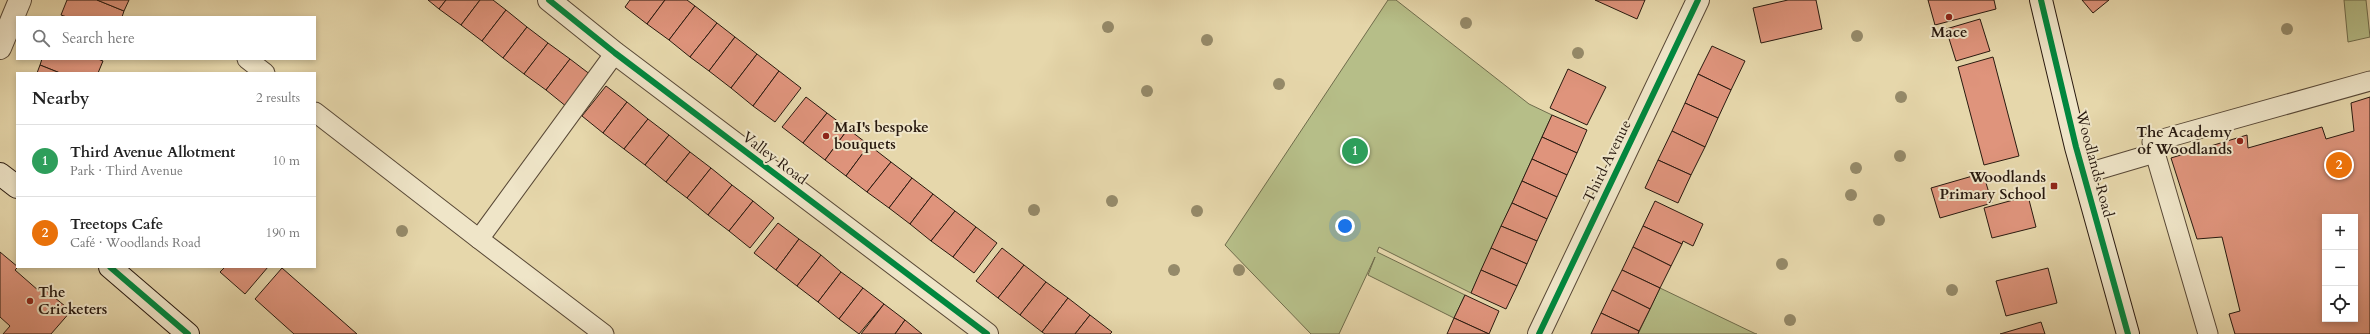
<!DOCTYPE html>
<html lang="en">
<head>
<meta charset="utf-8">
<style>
	:root { --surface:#fff; --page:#f2f2f2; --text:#222; --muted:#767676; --line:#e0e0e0; --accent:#0b8043 }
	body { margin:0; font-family:Cardo,serif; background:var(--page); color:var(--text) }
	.controls { position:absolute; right:12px; bottom:12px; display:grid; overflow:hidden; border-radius:0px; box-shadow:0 2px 6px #0003 }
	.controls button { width:36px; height:36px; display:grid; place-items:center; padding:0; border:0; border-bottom:1px solid var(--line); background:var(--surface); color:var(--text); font:20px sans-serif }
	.you { position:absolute; left:1345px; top:226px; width:14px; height:14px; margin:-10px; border:3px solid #fff; border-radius:50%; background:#1a73e8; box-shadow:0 0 0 6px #1a73e833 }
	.badge { display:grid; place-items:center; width:26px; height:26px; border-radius:50%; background:var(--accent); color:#fff; font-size:13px; font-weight:700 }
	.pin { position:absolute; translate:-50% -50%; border:2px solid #fff; box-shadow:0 1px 4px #0006 }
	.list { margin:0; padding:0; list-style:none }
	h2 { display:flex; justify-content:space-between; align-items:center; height:52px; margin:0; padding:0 16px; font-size:17px }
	h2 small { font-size:13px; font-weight:400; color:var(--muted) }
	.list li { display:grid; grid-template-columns:26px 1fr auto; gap:12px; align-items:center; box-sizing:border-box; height:72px; padding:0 16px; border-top:1px solid var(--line) }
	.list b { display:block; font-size:15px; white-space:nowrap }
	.list p { margin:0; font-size:13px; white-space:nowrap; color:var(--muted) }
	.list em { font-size:13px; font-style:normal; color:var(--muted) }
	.icon { flex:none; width:22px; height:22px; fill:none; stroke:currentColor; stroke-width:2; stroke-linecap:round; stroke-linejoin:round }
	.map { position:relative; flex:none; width:2370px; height:334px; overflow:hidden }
	.search { position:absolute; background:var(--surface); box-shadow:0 2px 6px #0003; left:16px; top:16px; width:300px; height:44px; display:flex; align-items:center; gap:10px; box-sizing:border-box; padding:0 14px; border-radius:0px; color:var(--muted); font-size:15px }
	.panel { position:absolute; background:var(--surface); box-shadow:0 2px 6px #0003; left:16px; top:72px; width:300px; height:196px; border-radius:0px }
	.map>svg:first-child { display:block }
</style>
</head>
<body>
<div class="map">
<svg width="2370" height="334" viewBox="0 0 2370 334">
	<rect width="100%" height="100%" fill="#e6d7ab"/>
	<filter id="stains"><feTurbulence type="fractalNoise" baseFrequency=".005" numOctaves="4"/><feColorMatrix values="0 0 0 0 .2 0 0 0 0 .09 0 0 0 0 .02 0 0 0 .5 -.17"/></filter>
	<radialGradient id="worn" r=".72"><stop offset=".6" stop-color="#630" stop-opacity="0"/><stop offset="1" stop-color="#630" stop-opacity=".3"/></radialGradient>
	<g fill="#b6be88" stroke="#6f6c4c">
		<path d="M1388,0H1396L1529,104L1552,115L1471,293L1379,247L1377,252L1465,295L1454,318L1368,275L1375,257L1339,334H1311L1225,245Z"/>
		<path d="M2344,0H2366L2370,37L2348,42Z"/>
		<path d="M1660,288L1756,334H1757H1638Z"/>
	</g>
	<g fill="#df947c" stroke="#28190f" fill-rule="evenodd">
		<path d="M67,0H97L124,11L122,17H67L61,15Z"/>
		<path d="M97,0H129L124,11Z"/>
		<path d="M428,0H446L439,9Z"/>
		<path d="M446,0H480L461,25L439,9Z"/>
		<path d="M480,0H493L506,10L482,41L461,25Z"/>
		<path d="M630,0H665L647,24L625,7Z"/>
		<path d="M665,0H687L695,6L669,40L647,24Z"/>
		<path d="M1595,0H1645L1637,19Z"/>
		<path d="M1788,0H1816L1822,29L1761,43L1753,8Z"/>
		<path d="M1928,0H1994L1996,9L1935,25Z"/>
		<path d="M2082,0H2109L2093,13Z"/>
		<path d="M695,6L717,23L690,57L669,40Z"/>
		<path d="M506,10L527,27L503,58L482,41Z"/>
		<path d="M1980,19L1990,51L1956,61L1946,29Z"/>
		<path d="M717,23L735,37L709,71L690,57Z"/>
		<path d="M527,27L548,43L524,74L503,58Z"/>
		<path d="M735,37L757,54L731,88L709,71Z"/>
		<path d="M548,43L570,59L546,90L524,74Z"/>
		<path d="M1712,46L1745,61L1731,90L1698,74Z"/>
		<path d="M757,54L779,71L753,106L731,88Z"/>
		<path d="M1993,57L2019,156L1984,165L1958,67Z"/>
		<path d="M42,59H98L103,61L98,73H60L40,65Z"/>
		<path d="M570,59L591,75L567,107L546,90Z"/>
		<path d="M40,65L60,73H37Z"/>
		<path d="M1568,69L1606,87L1587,125L1550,108Z"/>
		<path d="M779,71L801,88L775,122L753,106Z"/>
		<path d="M1698,74L1731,90L1718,118L1685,103Z"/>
		<path d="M606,86L627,102L603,133L582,116Z"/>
		<path d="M806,97L827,113L803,143L782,127Z"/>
		<path d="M2370,97V334H2235L2229,314L2240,311L2222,237L2197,239L2171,158L2247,135L2248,148L2322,127L2326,139L2354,131L2351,103ZM2325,217H2355V319H2325Z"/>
		<path d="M627,102L648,119L624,149L603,133Z"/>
		<path d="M1685,103L1718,118L1705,147L1672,131Z"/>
		<path d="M827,113L848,129L825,160L803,143Z"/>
		<path d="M1552,115L1587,130L1577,153L1542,137Z"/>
		<path d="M648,119L669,135L645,165L624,149Z"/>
		<path d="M848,129L869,145L846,176L825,160Z"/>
		<path d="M1672,131L1705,147L1691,175L1658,160Z"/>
		<path d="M669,135L690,152L666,182L645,165Z"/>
		<path d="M1542,137L1577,153L1567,175L1532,159Z"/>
		<path d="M869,145L891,162L867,192L846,176Z"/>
		<path d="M690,152L711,168L687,198L666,182Z"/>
		<path d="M1532,159L1567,175L1557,197L1522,181Z"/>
		<path d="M1658,160L1691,175L1678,203L1645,188Z"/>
		<path d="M891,162L912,178L889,208L867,192Z"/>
		<path d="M711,168L732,185L708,215L687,198Z"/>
		<path d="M1983,173L1992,203L1940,218L1931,188Z"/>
		<path d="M912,178L933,194L910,224L889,208Z"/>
		<path d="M1522,181L1557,197L1547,219L1512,203Z"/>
		<path d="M732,185L753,201L729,231L708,215Z"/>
		<path d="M933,194L955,211L931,241L910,224Z"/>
		<path d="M2028,196L2036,227L1992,238L1984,208Z"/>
		<path d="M753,201L774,218L750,248L729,231Z"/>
		<path d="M1655,201L1703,224L1693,246L1683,241L1682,244L1643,226Z"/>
		<path d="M1512,203L1547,219L1537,241L1501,226Z"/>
		<path d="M955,211L976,227L953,257L931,241Z"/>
		<path d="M778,223L799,239L776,270L754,253Z"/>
		<path d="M1501,226L1537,241L1527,264L1491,248Z"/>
		<path d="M1643,226L1682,244L1671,266L1633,247Z"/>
		<path d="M976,227L997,243L974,273L953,257Z"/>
		<path d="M799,239L821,255L797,286L776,270Z"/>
		<path d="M1633,247L1671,266L1660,288L1622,270Z"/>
		<path d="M1002,248L1024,265L998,298L976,281Z"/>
		<path d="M1491,248L1527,264L1517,286L1481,270Z"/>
		<path d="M0,252L18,267L15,270L39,291L43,288L71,311L51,334H3L10,326L0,317Z"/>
		<path d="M821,255L841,272L818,302L797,286Z"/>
		<path d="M1024,265L1046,282L1020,315L998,298Z"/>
		<path d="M225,267H268L245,294L220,272Z"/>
		<path d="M282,268L357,334H294L255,299Z"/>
		<path d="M2048,268L2057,303L2006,316L1996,281Z"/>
		<path d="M1481,270L1517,286L1506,309L1471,293Z"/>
		<path d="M1622,270L1660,288L1650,309L1612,290Z"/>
		<path d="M841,272L863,288L839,319L818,302Z"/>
		<path d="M1046,282L1068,298L1042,332L1020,315Z"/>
		<path d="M863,288L884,304L859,334L839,319Z"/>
		<path d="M1612,290L1650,309L1639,331L1601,313Z"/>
		<path d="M1465,295L1499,311L1489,334L1454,318Z"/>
		<path d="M1068,298L1090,315L1075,334H1045L1042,332Z"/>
		<path d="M884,304L905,320L895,334H861Z"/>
		<path d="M1601,313L1639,331L1638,334H1591Z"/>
		<path d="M1090,315L1112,332L1110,334H1075Z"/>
		<path d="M1454,318L1489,334H1447Z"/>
		<path d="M905,320L922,334H895Z"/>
		<path d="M2041,322L2045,334H2000Z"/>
	</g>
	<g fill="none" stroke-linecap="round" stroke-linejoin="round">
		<g stroke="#584836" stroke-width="21">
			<g id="lane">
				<path d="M247,59L265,73"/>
				<path d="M315,112L479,239L615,53"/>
				<path d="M2155,153L2208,334"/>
				<path d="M2084,174L2155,153L2152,142L2370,81"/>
				<path d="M479,239L604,334"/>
			</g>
		</g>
		<g stroke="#584836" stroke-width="24">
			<g id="street">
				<path d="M549,0L615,53L987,334"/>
				<path d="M0,48L20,0"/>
				<path d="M1539,334L1698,0"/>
			</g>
		</g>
		<g stroke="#28190f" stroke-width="24">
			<g id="secondary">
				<path d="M2041,0L2076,147L2128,334"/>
				<path d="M0,174L17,187"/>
				<path d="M110,267L188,334"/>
			</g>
		</g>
		<use href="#lane" stroke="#efe5c8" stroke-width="19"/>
		<use href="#street" stroke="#efe5c8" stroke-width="22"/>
		<use href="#secondary" stroke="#efe5c8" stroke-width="22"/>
		<g stroke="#efe5c8" stroke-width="8">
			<g id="cycleway">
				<path d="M549,0L615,53L987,334"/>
				<path d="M2041,0L2076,147L2128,334"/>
				<path d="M110,267L188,334"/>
				<path d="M1539,334L1698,0"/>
			</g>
		</g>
		<use href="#cycleway" stroke="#00873e" stroke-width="6"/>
	</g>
	<g fill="#958a69">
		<circle cx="1466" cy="23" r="6"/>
		<circle cx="1108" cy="27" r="6"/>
		<circle cx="2287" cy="29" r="6"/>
		<circle cx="1857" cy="36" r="6"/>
		<circle cx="1207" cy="40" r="6"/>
		<circle cx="1578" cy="53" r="6"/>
		<circle cx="1279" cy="84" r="6"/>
		<circle cx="1147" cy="91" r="6"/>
		<circle cx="1901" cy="97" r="6"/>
		<circle cx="1900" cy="156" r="6"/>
		<circle cx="1856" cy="168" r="6"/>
		<circle cx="1851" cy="195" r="6"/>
		<circle cx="1112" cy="201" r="6"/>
		<circle cx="1034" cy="210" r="6"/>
		<circle cx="1197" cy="211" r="6"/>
		<circle cx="1879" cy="220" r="6"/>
		<circle cx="402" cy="231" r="6"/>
		<circle cx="1782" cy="264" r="6"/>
		<circle cx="1174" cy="270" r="6"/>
		<circle cx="1239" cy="270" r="6"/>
		<circle cx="1952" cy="290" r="6"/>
		<circle cx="1790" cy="320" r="6"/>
	</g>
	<g fill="#8f2418" stroke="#efe5c8" stroke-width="1.5">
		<circle cx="1949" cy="17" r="4"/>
		<circle cx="826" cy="136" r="4"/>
		<circle cx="2240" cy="141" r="4"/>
		<rect x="2050" y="182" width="8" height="8" rx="2"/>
		<circle cx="30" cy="301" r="4"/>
	</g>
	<g text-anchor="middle" stroke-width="4" stroke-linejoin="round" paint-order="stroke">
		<g font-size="15" font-weight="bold" fill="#28190f" stroke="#efe5c8" text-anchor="start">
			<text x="1949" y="37" text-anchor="middle">Mace</text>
			<text x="834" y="132">MaI's bespoke<tspan x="834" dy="17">bouquets</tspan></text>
			<text x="2232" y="137" text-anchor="end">The Academy<tspan x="2232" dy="17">of Woodlands</tspan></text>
			<text x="2046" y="182" text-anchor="end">Woodlands<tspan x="2046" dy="17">Primary School</tspan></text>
			<text x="38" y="297">The<tspan x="38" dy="17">Cricketers</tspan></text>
		</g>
		<g font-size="15" fill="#28190f" stroke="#efe5c8">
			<text transform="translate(775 158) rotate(37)" y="5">Valley Road</text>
			<text transform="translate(1607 161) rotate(-64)" y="5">Third Avenue</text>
			<text transform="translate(2095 164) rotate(75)" y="5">Woodlands Road</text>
		</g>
	</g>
	<rect width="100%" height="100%" filter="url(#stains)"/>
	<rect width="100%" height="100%" fill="url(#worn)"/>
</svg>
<div class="controls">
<button>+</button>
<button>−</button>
<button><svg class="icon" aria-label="locate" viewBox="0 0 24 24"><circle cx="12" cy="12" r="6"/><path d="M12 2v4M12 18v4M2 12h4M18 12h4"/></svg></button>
</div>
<div class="you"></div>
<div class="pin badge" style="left:1355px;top:151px;background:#2e9e5b">1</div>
<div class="pin badge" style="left:2339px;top:165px;background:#e8710a">2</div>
<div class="search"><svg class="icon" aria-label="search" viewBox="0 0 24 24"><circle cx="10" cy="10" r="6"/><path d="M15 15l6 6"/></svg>Search here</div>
<section class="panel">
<h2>Nearby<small>2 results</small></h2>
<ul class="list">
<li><span class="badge" style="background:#2e9e5b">1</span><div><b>Third Avenue Allotment</b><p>Park · Third Avenue</p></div><em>10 m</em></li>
<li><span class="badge" style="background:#e8710a">2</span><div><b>Treetops Cafe</b><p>Café · Woodlands Road</p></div><em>190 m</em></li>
</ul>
</section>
</div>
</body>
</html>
